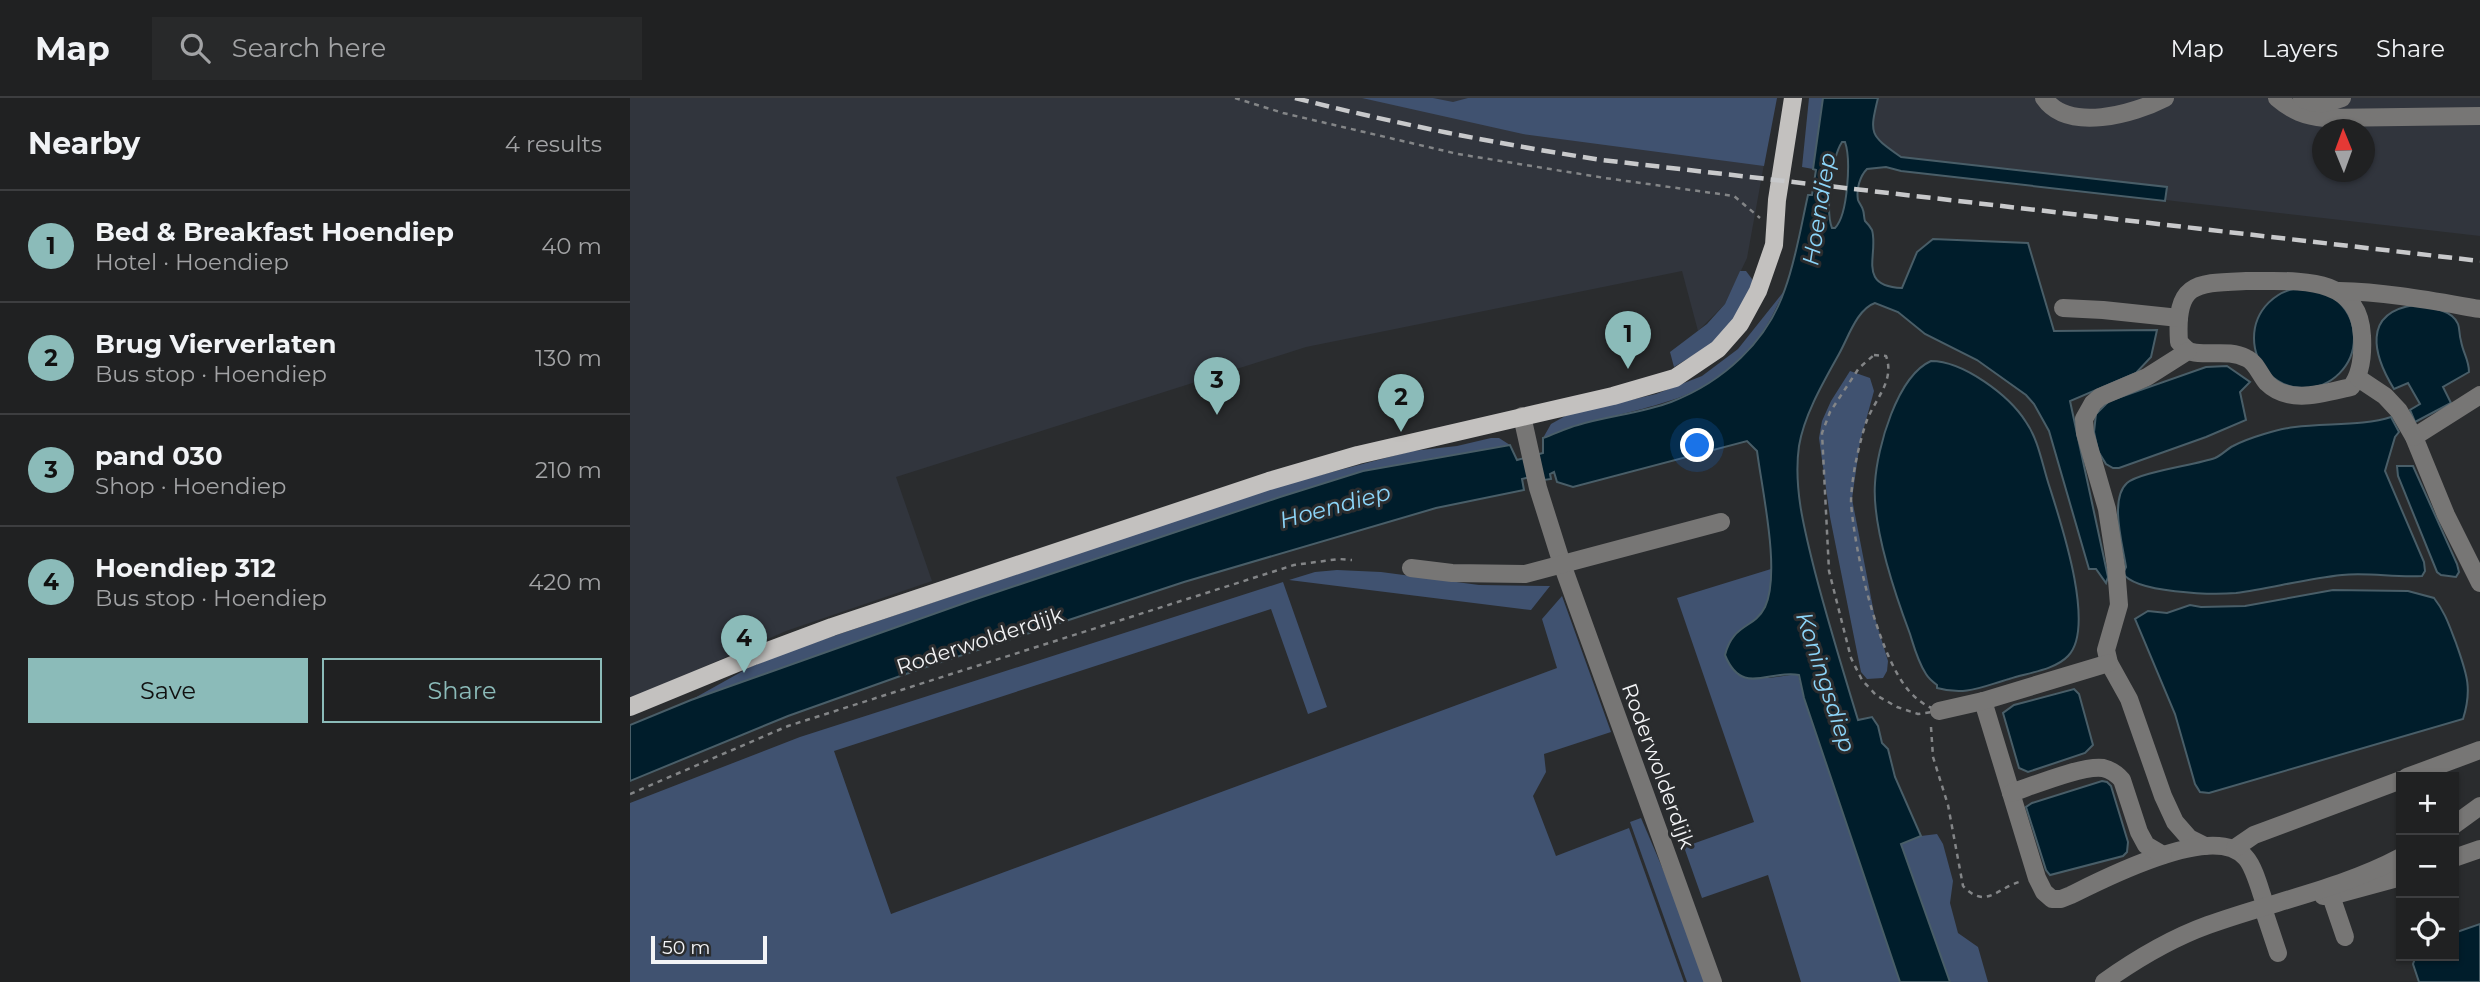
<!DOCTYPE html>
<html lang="en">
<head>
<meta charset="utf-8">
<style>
	:root { --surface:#202122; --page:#28292a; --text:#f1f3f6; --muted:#a2a3a5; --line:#3d3e40; --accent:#8bbbb9 }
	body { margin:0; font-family:Montserrat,sans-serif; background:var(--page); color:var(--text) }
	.controls { position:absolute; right:21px; bottom:21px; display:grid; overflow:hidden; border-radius:0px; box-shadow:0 2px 5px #0004 }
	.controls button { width:63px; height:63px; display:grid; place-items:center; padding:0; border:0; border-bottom:2px solid var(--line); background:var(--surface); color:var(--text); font:35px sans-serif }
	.compass { position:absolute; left:1682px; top:21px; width:63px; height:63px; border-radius:50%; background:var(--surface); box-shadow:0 2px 5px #0004; rotate:359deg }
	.scale { position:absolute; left:21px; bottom:18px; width:116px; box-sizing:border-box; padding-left:7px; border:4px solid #f3f4f6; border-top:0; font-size:19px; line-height:24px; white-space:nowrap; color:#f3f4f6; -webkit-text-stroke:5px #2a2c2e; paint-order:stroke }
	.you { position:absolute; left:1068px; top:348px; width:24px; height:24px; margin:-18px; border:5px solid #fff; border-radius:50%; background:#1a73e8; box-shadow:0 0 0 10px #1a73e833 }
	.badge { display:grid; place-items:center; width:46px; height:46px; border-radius:50%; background:var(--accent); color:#111; font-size:23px; font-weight:700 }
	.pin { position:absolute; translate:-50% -58px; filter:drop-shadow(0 2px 4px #0008) }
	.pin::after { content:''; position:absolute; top:37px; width:24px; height:21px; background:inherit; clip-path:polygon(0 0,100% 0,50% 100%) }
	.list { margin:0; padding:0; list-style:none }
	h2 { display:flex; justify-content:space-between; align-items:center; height:91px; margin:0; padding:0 28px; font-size:30px }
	h2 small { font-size:23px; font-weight:400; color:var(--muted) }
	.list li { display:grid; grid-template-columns:46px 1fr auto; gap:21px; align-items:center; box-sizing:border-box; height:112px; padding:0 28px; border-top:2px solid var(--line) }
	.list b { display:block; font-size:26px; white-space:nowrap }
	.list p { margin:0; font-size:23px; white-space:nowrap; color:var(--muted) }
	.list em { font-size:23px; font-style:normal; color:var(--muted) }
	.actions { display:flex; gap:14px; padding:21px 28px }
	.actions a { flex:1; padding:16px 0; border:2px solid var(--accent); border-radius:0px; text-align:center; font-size:24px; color:var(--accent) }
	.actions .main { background:var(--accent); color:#111 }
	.icon { flex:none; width:38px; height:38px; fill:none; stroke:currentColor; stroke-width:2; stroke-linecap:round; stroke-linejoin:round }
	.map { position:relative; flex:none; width:1850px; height:884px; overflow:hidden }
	header { display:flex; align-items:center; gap:42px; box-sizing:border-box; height:98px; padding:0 35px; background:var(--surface); border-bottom:2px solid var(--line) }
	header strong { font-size:33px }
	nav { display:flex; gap:38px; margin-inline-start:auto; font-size:24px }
	.search { width:490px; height:63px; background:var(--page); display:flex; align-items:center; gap:18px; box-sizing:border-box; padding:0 24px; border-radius:0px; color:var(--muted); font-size:26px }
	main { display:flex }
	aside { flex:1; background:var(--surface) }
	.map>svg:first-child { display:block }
</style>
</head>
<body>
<header>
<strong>Map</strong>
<div class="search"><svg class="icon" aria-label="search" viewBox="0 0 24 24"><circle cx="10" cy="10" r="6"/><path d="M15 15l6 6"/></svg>Search here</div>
<nav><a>Map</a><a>Layers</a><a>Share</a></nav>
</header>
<main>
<aside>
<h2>Nearby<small>4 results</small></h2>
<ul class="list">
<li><span class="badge">1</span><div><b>Bed &amp; Breakfast Hoendiep</b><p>Hotel · Hoendiep</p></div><em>40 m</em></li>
<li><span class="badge">2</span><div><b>Brug Vierverlaten</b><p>Bus stop · Hoendiep</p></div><em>130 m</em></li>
<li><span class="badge">3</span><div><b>pand 030</b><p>Shop · Hoendiep</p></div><em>210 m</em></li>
<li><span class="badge">4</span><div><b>Hoendiep 312</b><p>Bus stop · Hoendiep</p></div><em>420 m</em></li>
</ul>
<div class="actions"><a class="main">Save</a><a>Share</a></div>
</aside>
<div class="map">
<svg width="1850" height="884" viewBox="0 0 1850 884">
	<rect width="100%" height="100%" fill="#2a2c2e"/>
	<g fill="#31353d" fill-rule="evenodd">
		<path d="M0,0H1146L1117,160L1095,206L1068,233L1052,173L676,249L266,379L302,483L156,533L0,601Z"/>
		<path d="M1238,0H1850V138L1544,103L1275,66L1231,50ZM1692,32H1734V74H1692Z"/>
	</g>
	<g fill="#405270">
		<path d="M732,0H803L823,4L838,0H1147L1134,68L893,36Z"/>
		<path d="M1179,0H1193L1183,71L1172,69Z"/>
		<path d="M1110,173H1116L1122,181L1124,189L1104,225L1082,246L1044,269L1040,254L1077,226L1095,206Z"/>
		<path d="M1155,192C1147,207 1141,222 1132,235C1088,299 1033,305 964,323C946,327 930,334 913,340L921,326L937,317L1026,296L1072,278L1108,251Z"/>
		<path d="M1220,273L1240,280L1244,293L1230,344L1222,401L1245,520L1258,563L1257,573L1253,580L1237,581L1231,574L1200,419L1189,340L1192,323L1201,303Z"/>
		<path d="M861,340H869L880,347L733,373L343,502L61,602L120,569L171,549L645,389L782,353L827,348Z"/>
		<path d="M1141,471C1141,484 1140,499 1134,511C1122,532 1101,526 1096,558L1139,580L1168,576L1174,600L1270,884H1171L1138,777L1072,800L1054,749L1124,724L1047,500Z"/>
		<path d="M707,472L751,474L849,487L920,488L901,512L659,482L685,474Z"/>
		<path d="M653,484L697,609L678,616L641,511L204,653L261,816L927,570L912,521L932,498L981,634L914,656L916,674L903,698L926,758L999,730L1054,884H0V705L170,639Z"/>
		<path d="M1011,720L1053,818L1076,884H1057L1000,724Z"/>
		<path d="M1307,736L1313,746L1323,783L1320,805L1328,835L1348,849L1358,884H1320L1270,746L1291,738Z"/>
	</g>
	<g fill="#001d2b" stroke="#495e68" stroke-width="2" fill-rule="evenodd">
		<path d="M1193,0H1248C1239,37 1240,37 1271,59L1537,89L1535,103L1271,73L1256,69L1237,71C1230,78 1226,91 1228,102C1229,105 1232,108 1233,112C1234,114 1234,121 1235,123C1236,124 1241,130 1242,132C1249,156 1226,188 1272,190L1287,154L1303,141L1398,145L1424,233L1527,232L1521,259L1506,275L1440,303L1478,479L1476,485L1466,471H1459L1419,333L1404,306L1396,297L1347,262L1295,236L1268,214L1245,205C1227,211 1218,240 1209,256C1194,283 1174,317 1169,348C1163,390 1175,434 1185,474C1198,524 1213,573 1228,622L1242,619L1248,628L1252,645L1258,651L1265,679L1291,738L1271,746L1320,884H1270L1174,600L1169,577C1139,571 1112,599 1095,557C1103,525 1124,531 1135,509C1151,475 1132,392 1127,353L1117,343L943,389L927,384L924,374L920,376L921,381L914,382L912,376L892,381L894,392L806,410L554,484L290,571L158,618L0,683V627L61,602L343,502L650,399L733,373L880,347L887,362L913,355V340C925,336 936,330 948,327C978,318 1012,315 1041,304C1093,284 1137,244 1155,191C1166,161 1171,128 1178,97H1182L1186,72L1183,71ZM1212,44H1215C1221,61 1218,117 1205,130H1202C1195,113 1202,59 1212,44Z"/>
		<circle cx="1674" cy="240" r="50"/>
		<path d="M1784,207C1798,209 1822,211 1828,226C1830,231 1829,237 1831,243C1833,255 1839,262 1839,274L1813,289L1821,305L1785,324L1780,312L1790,306L1778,285L1764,291C1743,257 1732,215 1784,207Z"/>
		<path d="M1301,263C1333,263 1379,297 1396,324C1408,341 1412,365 1418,384C1429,419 1467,529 1438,558C1425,572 1397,575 1379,581C1351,589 1336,598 1307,590V587C1303,584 1299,581 1296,576C1288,564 1284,549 1280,536C1265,496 1242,427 1245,385C1247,350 1267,278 1301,263Z"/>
		<path d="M1597,268L1620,284L1610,294L1616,322L1576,339L1489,370H1483L1476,366L1468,353L1464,334L1466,316L1479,303L1576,269Z"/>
		<path d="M1761,319L1769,334L1765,339L1755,373L1794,464L1795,473L1792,478C1766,480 1738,474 1712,477C1676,481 1641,490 1606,495C1583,497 1504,495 1493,475L1496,469C1493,448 1479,401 1497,385C1509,374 1566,367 1585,360C1592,357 1597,351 1603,348C1618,340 1648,331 1665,329C1694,325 1735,328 1761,319Z"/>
		<path d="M1767,368H1783L1827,466L1829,474L1826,479L1811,477L1807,474L1768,378Z"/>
		<path d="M1703,492L1778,493L1804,500C1815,514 1819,527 1826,545C1836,574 1843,590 1833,621L1579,695L1570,694L1565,686L1545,616L1505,521L1518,513L1537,515L1560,507L1571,509L1615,508Z"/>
		<path d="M1444,591L1449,596L1463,647L1455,655L1398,674L1389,670L1373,615L1384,607Z"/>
		<path d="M1472,683L1477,684L1481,688L1498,744L1497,754L1493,758L1420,777L1416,772L1396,709L1402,705Z"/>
		<path d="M1850,826V884H1789L1783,866L1786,858H1824V835Z"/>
	</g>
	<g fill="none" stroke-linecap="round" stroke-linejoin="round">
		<g stroke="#838587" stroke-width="2.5" stroke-dasharray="5 5" stroke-linecap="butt">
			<path d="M605,0L653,15L828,56L975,80L1104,98L1130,120"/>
			<path d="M1244,257L1256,258C1265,282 1246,300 1237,322C1232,336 1228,353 1225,368C1223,380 1221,394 1221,405C1225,455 1246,548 1275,588C1284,600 1296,609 1309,613L1288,616L1267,609L1246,597L1232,582L1221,560L1199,473L1192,335L1200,314L1229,270Z"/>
			<path d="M1301,629L1303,659L1318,707L1333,788C1357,813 1368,788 1393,783"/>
			<path d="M0,696L158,628L664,467L709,461L722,462"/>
		</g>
		<g stroke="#777675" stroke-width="18">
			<path d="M1414,0C1438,35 1504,16 1535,0"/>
			<path d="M1647,0C1662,13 1675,18 1695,20L1850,18"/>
			<path d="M1672,0C1686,9 1698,5 1712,0"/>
			<path d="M1616,183C1662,184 1729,174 1732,238C1733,256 1732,275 1721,289C1694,295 1659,307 1637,285C1630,277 1626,264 1616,260C1599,251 1578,258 1562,254C1557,253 1553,248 1549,244C1545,184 1565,185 1616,183Z"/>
			<path d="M1709,193C1757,194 1803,203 1850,211"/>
			<path d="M1433,210L1473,212L1549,220"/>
			<path d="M1558,253L1517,279L1470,299L1463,305L1454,321L1455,335L1477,411L1486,469L1489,507L1476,552L1479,565L1499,601L1533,698L1545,724L1559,740L1575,748"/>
			<path d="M1728,280L1755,298L1769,313L1784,339L1816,417L1850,485"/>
			<path d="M892,318L908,390L932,466L1083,884"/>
			<path d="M1784,339L1850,297"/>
			<path d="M781,470L822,475L895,476L1091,424"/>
			<path d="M1353,603L1407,780L1414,794L1422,801H1431L1441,797C1475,780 1585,723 1616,760C1625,770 1631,796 1636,809"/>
			<path d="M1309,613L1353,603L1479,565"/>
			<path d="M1777,679L1850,652"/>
			<path d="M1381,695C1402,688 1453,667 1473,670C1481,672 1487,676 1492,682L1509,734L1516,747L1533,757"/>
			<path d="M1824,727L1850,708"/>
			<path d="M1605,750L1624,737L1771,682"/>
			<path d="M1824,760L1850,751"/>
			<path d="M1693,798H1701L1771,779"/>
			<path d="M1701,798L1715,839"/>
			<path d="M1633,810L1648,855"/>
			<path d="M1474,884C1505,862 1542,840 1578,827C1641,804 1711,791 1771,759"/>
		</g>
		<path stroke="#c3c1bf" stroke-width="18" d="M0,609L124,558L202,529L639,383L728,357L983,298L1045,280L1088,251L1110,226L1128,193L1144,147L1147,102L1163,0"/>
		<path stroke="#c8c9cb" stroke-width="4.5" stroke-dasharray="14 7" stroke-linecap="butt" d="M665,0C767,26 868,46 972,62L1850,163"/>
	</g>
	<g text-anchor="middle" stroke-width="6" stroke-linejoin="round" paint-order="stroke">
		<g font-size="21" fill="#f3f4f6" stroke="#2a2c2e">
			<text transform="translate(350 543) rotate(-18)" y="7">Roderwolderdijk</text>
			<text transform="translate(1028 668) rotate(70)" y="7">Roderwolderdijk</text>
		</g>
		<g font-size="23" font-style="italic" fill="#8cd5f9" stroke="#2a2c2e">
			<text transform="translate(1189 111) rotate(-81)" y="8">Hoendiep</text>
			<text transform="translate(705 408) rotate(-15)" y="8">Hoendiep</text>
			<text transform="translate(1196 584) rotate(72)" y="8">Koningsdiep</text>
		</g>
	</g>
</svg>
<div class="controls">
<button>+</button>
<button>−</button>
<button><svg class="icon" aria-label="locate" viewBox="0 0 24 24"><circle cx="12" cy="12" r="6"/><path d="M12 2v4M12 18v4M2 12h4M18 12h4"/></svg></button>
</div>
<svg class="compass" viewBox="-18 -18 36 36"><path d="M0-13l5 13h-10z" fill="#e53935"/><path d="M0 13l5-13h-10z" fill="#a2a3a5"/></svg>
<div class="scale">50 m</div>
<div class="you"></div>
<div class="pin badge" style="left:998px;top:271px">1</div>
<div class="pin badge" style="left:771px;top:334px">2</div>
<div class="pin badge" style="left:587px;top:317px">3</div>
<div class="pin badge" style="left:114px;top:575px">4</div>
</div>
</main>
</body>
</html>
